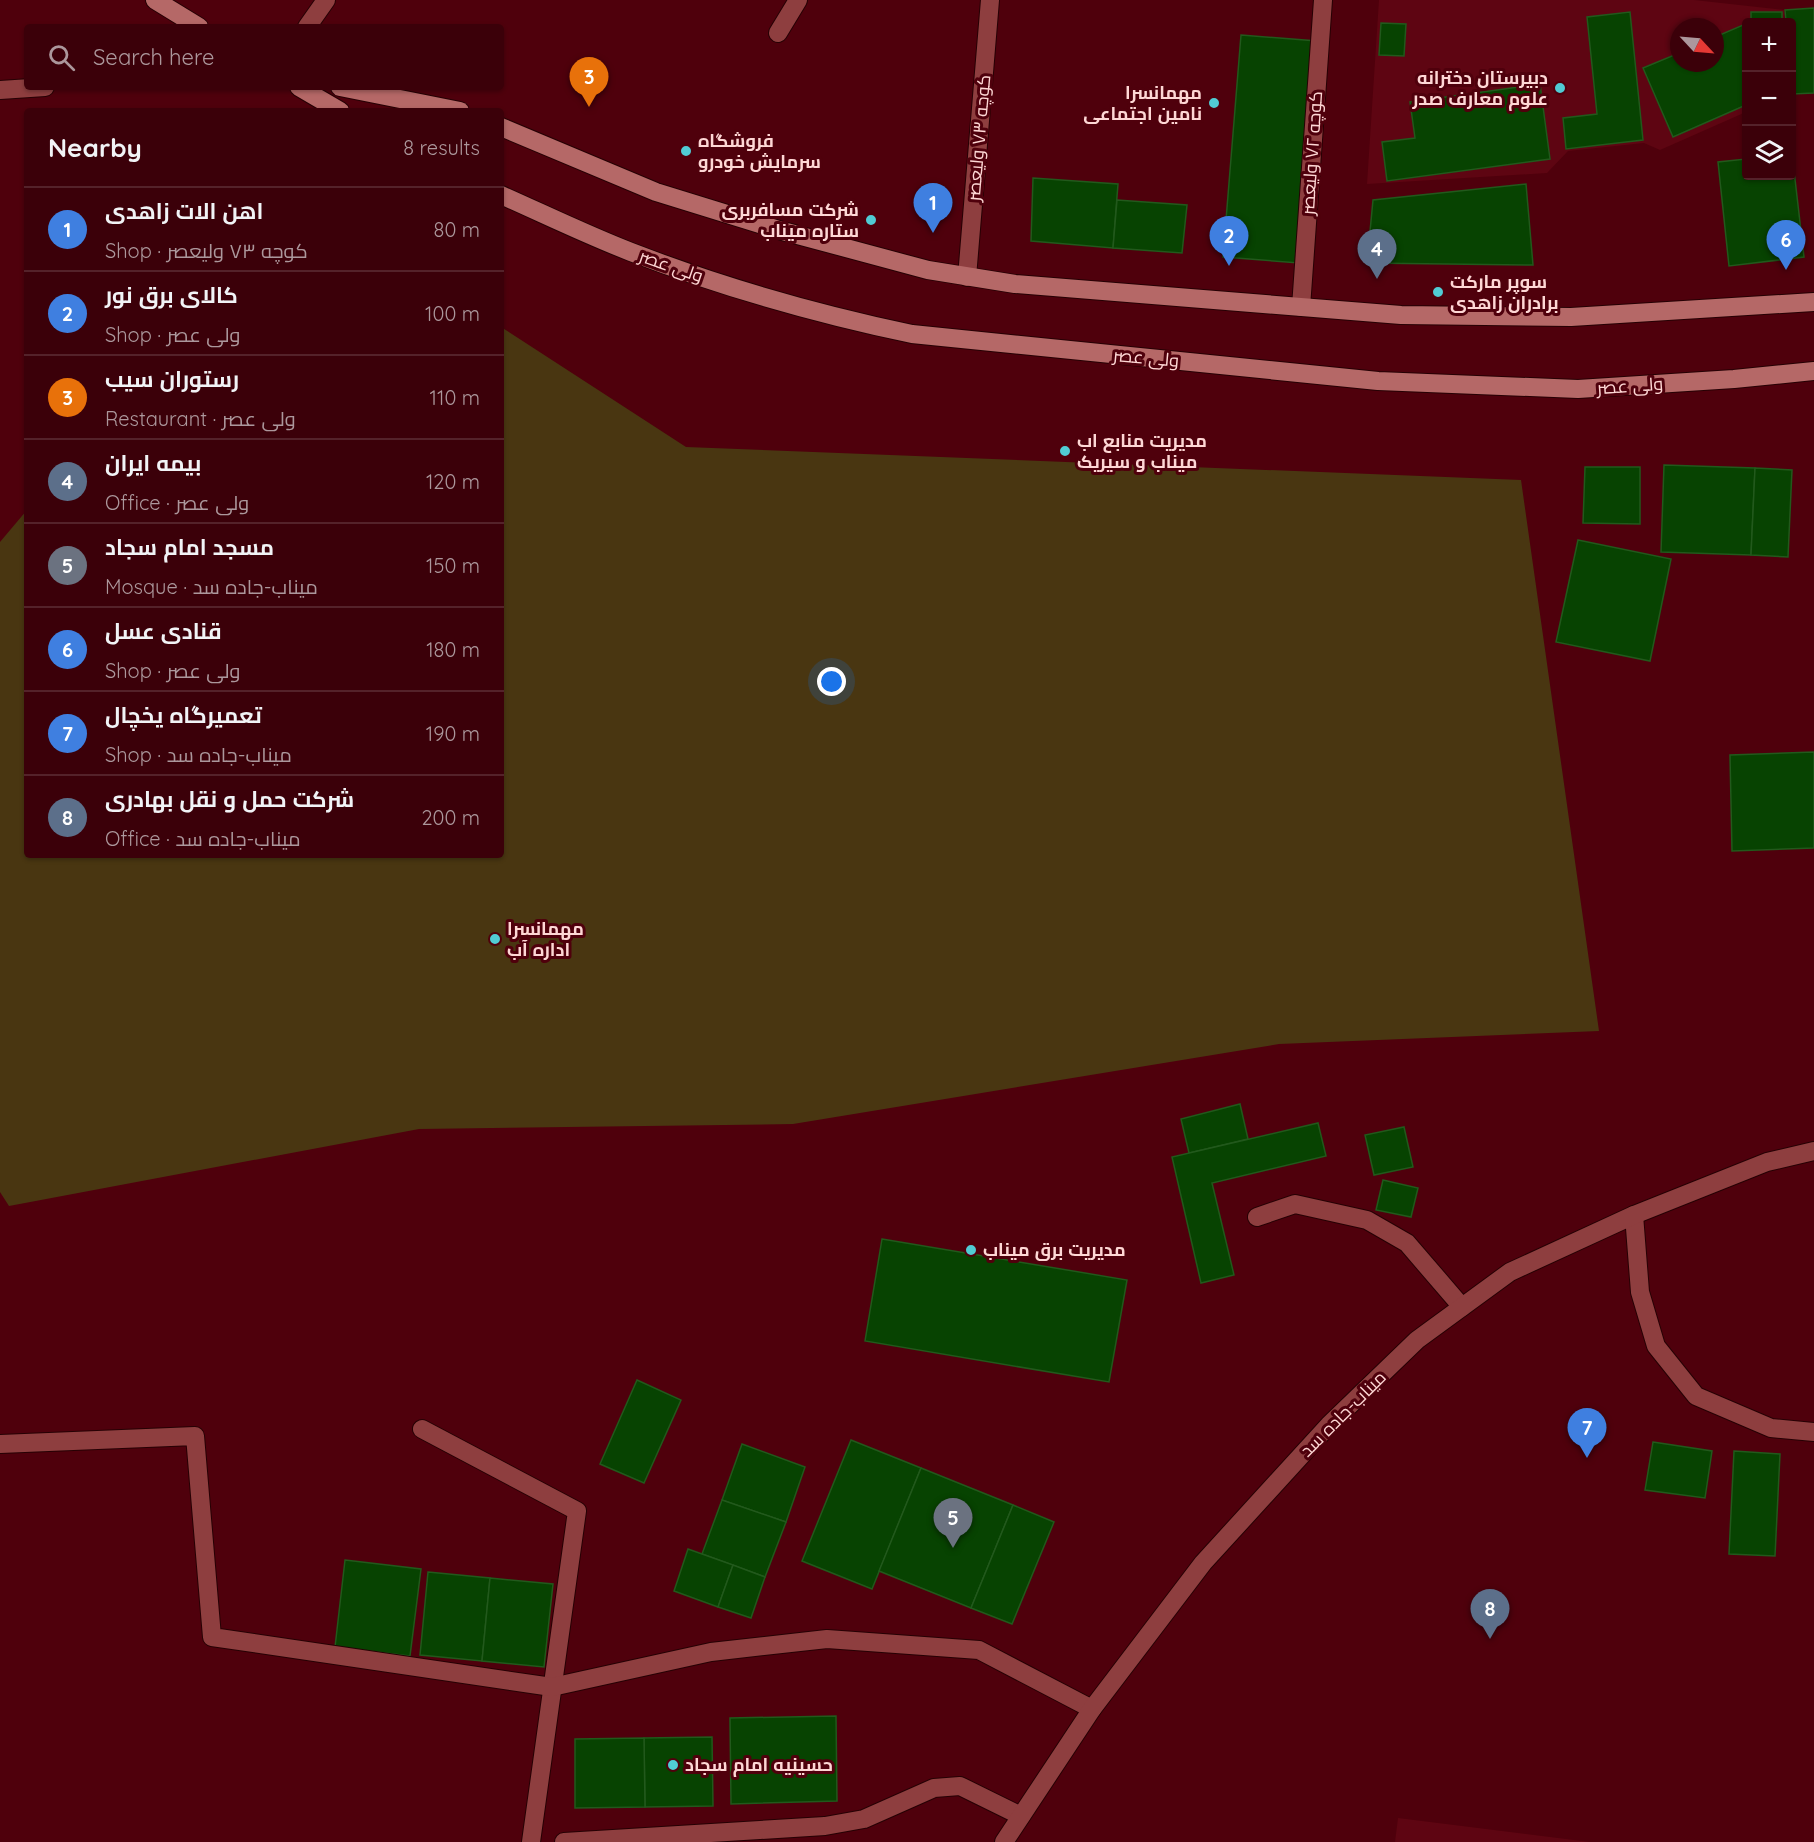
<!DOCTYPE html>
<html lang="en">
<head>
<meta charset="utf-8">
<style>
	:root { --surface:#3b0009; --page:#460f17; --text:#f1f3f6; --muted:#ac979c; --line:#54222a; --accent:#0f766e }
	body { margin:0; font-family:Quicksand,Cairo,sans-serif; background:var(--page); color:var(--text) }
	.controls { position:absolute; right:18px; top:18px; display:grid; overflow:hidden; border-radius:6px; box-shadow:0 2px 4px #0004 }
	.controls button { width:54px; height:54px; display:grid; place-items:center; padding:0; border:0; border-bottom:2px solid var(--line); background:var(--surface); color:var(--text); font:30px sans-serif }
	.compass { position:absolute; left:1670px; top:18px; width:54px; height:54px; border-radius:50%; background:var(--surface); box-shadow:0 2px 4px #0004; rotate:116deg }
	.you { position:absolute; left:832px; top:682px; width:21px; height:21px; margin:-15px; border:4px solid #fff; border-radius:50%; background:#1a73e8; box-shadow:0 0 0 9px #1a73e833 }
	.badge { display:grid; place-items:center; width:39px; height:39px; border-radius:50%; background:var(--accent); color:#fff; font-size:20px; font-weight:700 }
	.pin { position:absolute; translate:-50% -50px; filter:drop-shadow(0 2px 3px #0008) }
	.pin::after { content:''; position:absolute; top:32px; width:21px; height:18px; background:inherit; clip-path:polygon(0 0,100% 0,50% 100%) }
	.list { margin:0; padding:0; list-style:none }
	h2 { display:flex; justify-content:space-between; align-items:center; height:78px; margin:0; padding:0 24px; font-size:26px }
	h2 small { font-size:20px; font-weight:400; color:var(--muted) }
	.list li { display:grid; grid-template-columns:39px 1fr auto; gap:18px; align-items:center; box-sizing:border-box; height:84px; padding:0 24px; border-top:2px solid var(--line) }
	.list b { display:block; font-size:22px; white-space:nowrap }
	.list p { margin:0; font-size:20px; white-space:nowrap; color:var(--muted) }
	.list em { font-size:20px; font-style:normal; color:var(--muted) }
	.icon { flex:none; width:33px; height:33px; fill:none; stroke:currentColor; stroke-width:2; stroke-linecap:round; stroke-linejoin:round }
	.map { position:relative; flex:none; width:1814px; height:1842px; overflow:hidden }
	.search { position:absolute; background:var(--surface); box-shadow:0 2px 4px #0004; left:24px; top:24px; width:480px; height:66px; display:flex; align-items:center; gap:15px; box-sizing:border-box; padding:0 21px; border-radius:6px; color:var(--muted); font-size:22px }
	.panel { position:absolute; background:var(--surface); box-shadow:0 2px 4px #0004; left:24px; top:108px; width:480px; height:750px; border-radius:6px }
	.map>svg:first-child { display:block }
</style>
</head>
<body>
<div class="map">
<svg width="1814" height="1842" viewBox="0 0 1814 1842">
	<rect width="100%" height="100%" fill="#4f000c"/>
	<g fill="#5e0512" fill-rule="evenodd">
		<path d="M1379,0H1694L1784,10V22H1746V112L1660,150L1644,143L1568,151L1547,173L1367,184ZM1679,27H1715V63H1679Z"/>
		<path d="M1398,1818L1590,1842H1395Z"/>
	</g>
	<path fill="#493611" d="M501,327L686,447L1521,480L1599,1031L1279,1044L793,1124L419,1129L9,1206L0,1192V542L27,510V855H501Z"/>
	<g fill="#074301" stroke="#22591c" stroke-width="1.5">
		<path d="M1814,8V93L1792,94V22H1786L1785,10Z"/>
		<path d="M1630,12L1643,140L1566,149L1563,118L1597,114L1587,17Z"/>
		<rect x="1751" y="12" width="31" height="10"/>
		<path d="M1381,23L1406,24L1404,56L1379,55Z"/>
		<path d="M1743,25L1746,105L1673,137L1643,68L1679,53V63H1715V37Z"/>
		<path d="M1241,35L1317,41L1299,263L1223,257Z"/>
		<path d="M1540,84L1550,159L1387,181L1382,142L1415,138L1410,102Z"/>
		<path d="M1792,153L1804,257L1729,266L1718,162L1746,159V176H1792Z"/>
		<path d="M1033,178L1118,184L1113,248L1031,241Z"/>
		<path d="M1526,184L1533,265L1367,263L1373,200Z"/>
		<path d="M1117,200L1187,205L1182,253L1113,248Z"/>
		<path d="M1664,465L1755,468L1751,555L1661,552Z"/>
		<path d="M1585,467H1640V524L1583,523Z"/>
		<path d="M1755,468L1792,470L1788,557L1751,555Z"/>
		<path d="M1578,540L1671,559L1650,661L1556,642Z"/>
		<path d="M1814,752V848L1732,851L1730,755Z"/>
		<path d="M1240,1104L1248,1139L1189,1153L1181,1119Z"/>
		<path d="M1318,1123L1326,1156L1212,1183L1234,1275L1201,1283L1172,1157Z"/>
		<path d="M1404,1127L1413,1167L1374,1175L1365,1135Z"/>
		<path d="M1383,1180L1418,1188L1411,1217L1376,1210Z"/>
		<path d="M882,1239L1127,1280L1109,1382L865,1341Z"/>
		<path d="M637,1380L681,1400L644,1483L600,1464Z"/>
		<path d="M851,1440L921,1468L872,1589L802,1561Z"/>
		<path d="M1653,1442L1712,1451L1705,1498L1645,1490Z"/>
		<path d="M742,1444L805,1467L786,1522L722,1500Z"/>
		<path d="M1734,1451L1780,1454L1775,1556L1729,1554Z"/>
		<path d="M921,1468L1013,1505L971,1608L879,1571Z"/>
		<path d="M722,1500L786,1522L765,1577L702,1554Z"/>
		<path d="M1013,1505L1054,1522L1012,1624L971,1608Z"/>
		<path d="M688,1549L733,1565L718,1607L674,1591Z"/>
		<path d="M345,1560L421,1569L410,1656L335,1647Z"/>
		<path d="M733,1565L765,1577L751,1618L718,1607Z"/>
		<path d="M428,1572L490,1578L482,1661L420,1655Z"/>
		<path d="M490,1578L553,1584L544,1667L482,1661Z"/>
		<path d="M836,1716L837,1801L731,1804L730,1718Z"/>
		<path d="M712,1737L713,1806L645,1807L644,1738Z"/>
		<path d="M644,1738L645,1807L575,1808V1739Z"/>
	</g>
	<g fill="none" stroke-linecap="round" stroke-linejoin="round">
		<g stroke="#260104" stroke-width="20">
			<path id="service" d="M1257,1217L1295,1204L1367,1220L1407,1243L1462,1307"/>
		</g>
		<g stroke="#260104" stroke-width="20">
			<g id="minor">
				<path d="M307,27L326,0"/>
				<path d="M778,33L798,0"/>
				<path d="M0,90L45,87"/>
				<path d="M967,277L990,0"/>
				<path d="M1301,307L1323,0"/>
				<path d="M1634,1215L1640,1292L1656,1346L1696,1396L1771,1428L1814,1432"/>
				<path d="M422,1429L577,1511L531,1842"/>
				<path d="M0,1444L195,1436L212,1637L552,1687L711,1652L827,1639L979,1650L1092,1709"/>
				<path d="M564,1842L825,1826L864,1819L934,1788L960,1786L1021,1816"/>
			</g>
		</g>
		<g stroke="#260104" stroke-width="20">
			<path id="tertiary" d="M1004,1842L1092,1709L1203,1563L1329,1425L1417,1340L1510,1272L1634,1215L1767,1162L1814,1151"/>
		</g>
		<g stroke="#260104" stroke-width="20">
			<g id="primary">
				<path d="M155,0L199,27"/>
				<path d="M299,87L340,111"/>
				<path d="M340,87L460,111"/>
				<path d="M501,127L656,192L779,230L928,270L1015,284L1401,315L1571,317L1814,302"/>
				<path d="M501,195C544,214 587,235 631,252C722,287 817,314 912,334L1378,381L1578,389L1734,379L1814,371"/>
			</g>
		</g>
		<use href="#service" stroke="#8e3e3f" stroke-width="18"/>
		<use href="#minor" stroke="#8e3e3f" stroke-width="18"/>
		<use href="#tertiary" stroke="#8e3e3f" stroke-width="18"/>
		<use href="#primary" stroke="#b56867" stroke-width="18"/>
	</g>
	<g fill="#51ccd4" stroke="#4f000c" stroke-width="2">
		<circle cx="1560" cy="88" r="6"/>
		<circle cx="1214" cy="103" r="6"/>
		<circle cx="686" cy="151" r="6"/>
		<circle cx="871" cy="220" r="6"/>
		<circle cx="1438" cy="292" r="6"/>
		<circle cx="1065" cy="451" r="6"/>
		<circle cx="495" cy="939" r="6"/>
		<circle cx="971" cy="1250" r="6"/>
		<circle cx="673" cy="1765" r="6"/>
	</g>
	<g text-anchor="middle" stroke-width="6" stroke-linejoin="round" paint-order="stroke">
		<g font-size="18" font-weight="bold" fill="#fed7d5" stroke="#4f000c" text-anchor="start">
			<text x="1548" y="84" text-anchor="end">دبیرستان دخترانه<tspan x="1548" dy="21">علوم معارف صدر</tspan></text>
			<text x="1202" y="99" text-anchor="end">مهمانسرا<tspan x="1202" dy="21">نامین اجتماعی</tspan></text>
			<text x="698" y="147">فروشگاه<tspan x="698" dy="21">سرمایش خودرو</tspan></text>
			<text x="859" y="216" text-anchor="end">شرکت مسافربری<tspan x="859" dy="21">ستاره میناب</tspan></text>
			<text x="1450" y="288">سوپر مارکت<tspan x="1450" dy="21">برادران زاهدی</tspan></text>
			<text x="1077" y="447">مدیریت منابع اب<tspan x="1077" dy="21">میناب و سیریک</tspan></text>
			<text x="507" y="935">مهمانسرا<tspan x="507" dy="21">اداره آب</tspan></text>
			<text x="983" y="1256">مدیریت برق میناب</text>
			<text x="685" y="1771">حسینیه امام سجاد</text>
		</g>
		<g font-size="18" fill="#fed7d5" stroke="#4f000c">
			<text transform="translate(979 138) rotate(-85)" y="6">کوچه ۷۳ ولیعصر</text>
			<text transform="translate(1312 153) rotate(-86)" y="6">کوچه ۷۲ ولیعصر</text>
			<text transform="translate(671 266) rotate(19)" y="6">ولی عصر</text>
			<text transform="translate(1146 358) rotate(5)" y="6">ولی عصر</text>
			<text transform="translate(1630 386) rotate(-4)" y="6">ولی عصر</text>
			<text transform="translate(1343 1414) rotate(-45)" y="6">میناب-جاده سد</text>
		</g>
	</g>
</svg>
<div class="controls">
<button>+</button>
<button>−</button>
<button><svg class="icon" aria-label="layers" viewBox="0 0 24 24"><path d="M12 4l9 5-9 5-9-5zM3 14l9 5 9-5"/></svg></button>
</div>
<svg class="compass" viewBox="-18 -18 36 36"><path d="M0-13l5 13h-10z" fill="#e53935"/><path d="M0 13l5-13h-10z" fill="#ac979c"/></svg>
<div class="you"></div>
<div class="pin badge" style="left:933px;top:233px;background:#3f7fe0">1</div>
<div class="pin badge" style="left:1229px;top:266px;background:#3f7fe0">2</div>
<div class="pin badge" style="left:589px;top:107px;background:#e8710a">3</div>
<div class="pin badge" style="left:1377px;top:279px;background:#5c6f8a">4</div>
<div class="pin badge" style="left:953px;top:1548px;background:#6b7280">5</div>
<div class="pin badge" style="left:1786px;top:270px;background:#3f7fe0">6</div>
<div class="pin badge" style="left:1587px;top:1458px;background:#3f7fe0">7</div>
<div class="pin badge" style="left:1490px;top:1639px;background:#5c6f8a">8</div>
<div class="search"><svg class="icon" aria-label="search" viewBox="0 0 24 24"><circle cx="10" cy="10" r="6"/><path d="M15 15l6 6"/></svg>Search here</div>
<section class="panel">
<h2>Nearby<small>8 results</small></h2>
<ul class="list">
<li><span class="badge" style="background:#3f7fe0">1</span><div><b>اهن الات زاهدی</b><p>Shop · کوچه ۷۳ ولیعصر</p></div><em>80 m</em></li>
<li><span class="badge" style="background:#3f7fe0">2</span><div><b>کالای برق نور</b><p>Shop · ولی عصر</p></div><em>100 m</em></li>
<li><span class="badge" style="background:#e8710a">3</span><div><b>رستوران سيب</b><p>Restaurant · ولی عصر</p></div><em>110 m</em></li>
<li><span class="badge" style="background:#5c6f8a">4</span><div><b>بیمه ایران</b><p>Office · ولی عصر</p></div><em>120 m</em></li>
<li><span class="badge" style="background:#6b7280">5</span><div><b>مسجد امام سجاد</b><p>Mosque · میناب-جاده سد</p></div><em>150 m</em></li>
<li><span class="badge" style="background:#3f7fe0">6</span><div><b>قنادی عسل</b><p>Shop · ولی عصر</p></div><em>180 m</em></li>
<li><span class="badge" style="background:#3f7fe0">7</span><div><b>تعمیرگاه یخچال</b><p>Shop · میناب-جاده سد</p></div><em>190 m</em></li>
<li><span class="badge" style="background:#5c6f8a">8</span><div><b>شرکت حمل و نقل بهادری</b><p>Office · میناب-جاده سد</p></div><em>200 m</em></li>
</ul>
</section>
</div>
</body>
</html>
